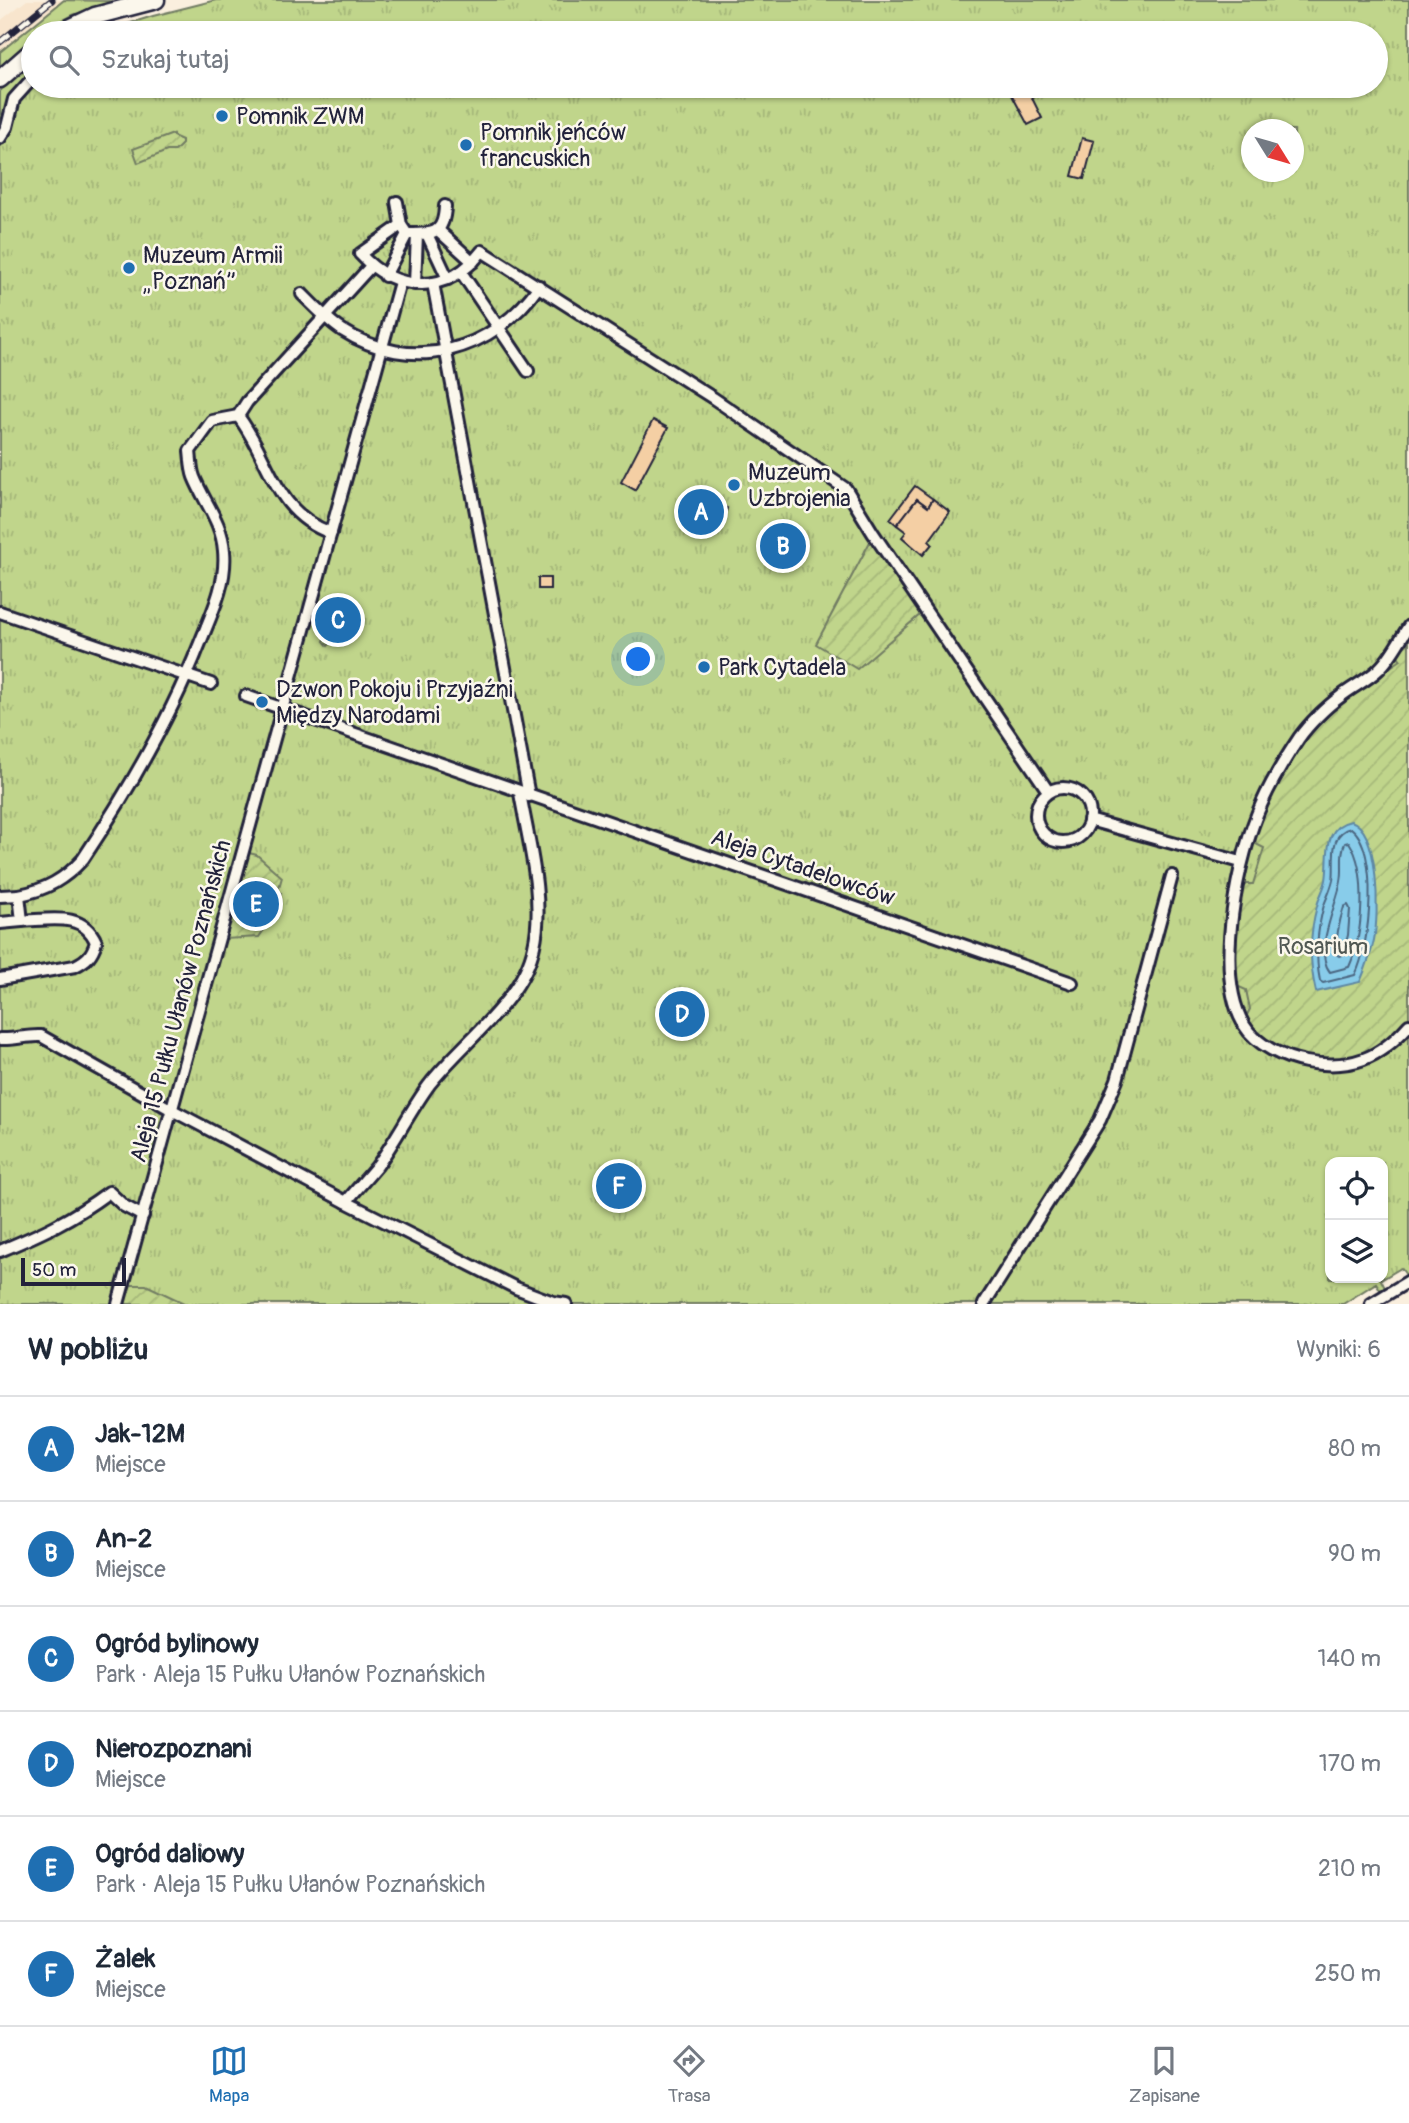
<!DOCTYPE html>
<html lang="pl">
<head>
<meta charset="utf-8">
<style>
	:root { --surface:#fff; --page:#f6f6f7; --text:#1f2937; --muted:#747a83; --line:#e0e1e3; --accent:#1f6fb2 }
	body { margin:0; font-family:Pangolin,sans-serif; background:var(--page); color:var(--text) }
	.controls { position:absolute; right:21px; bottom:21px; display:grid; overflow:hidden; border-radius:14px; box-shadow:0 2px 5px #0004 }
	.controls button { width:63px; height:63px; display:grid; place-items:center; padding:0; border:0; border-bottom:2px solid var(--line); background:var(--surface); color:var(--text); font:35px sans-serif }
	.compass { position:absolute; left:1241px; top:119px; width:63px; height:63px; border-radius:50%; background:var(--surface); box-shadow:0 2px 5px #0004; rotate:127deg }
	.scale { position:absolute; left:21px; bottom:18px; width:105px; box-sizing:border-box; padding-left:7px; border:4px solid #22223b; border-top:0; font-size:19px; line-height:24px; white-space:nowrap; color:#22223b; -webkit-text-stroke:5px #fbf7ec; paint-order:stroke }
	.you { position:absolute; left:639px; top:660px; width:24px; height:24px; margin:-18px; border:5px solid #fff; border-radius:50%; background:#1a73e8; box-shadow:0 0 0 10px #1a73e833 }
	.badge { display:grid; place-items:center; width:46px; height:46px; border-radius:50%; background:var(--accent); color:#fff; font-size:23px; font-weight:700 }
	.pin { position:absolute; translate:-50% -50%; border:4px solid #fff; box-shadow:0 2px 7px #0006 }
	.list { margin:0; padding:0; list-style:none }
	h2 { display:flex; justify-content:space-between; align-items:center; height:91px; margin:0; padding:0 28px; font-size:30px }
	h2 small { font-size:23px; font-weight:400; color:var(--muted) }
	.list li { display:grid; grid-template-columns:46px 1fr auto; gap:21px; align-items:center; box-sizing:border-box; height:105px; padding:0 28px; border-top:2px solid var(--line) }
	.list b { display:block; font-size:26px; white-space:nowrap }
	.list p { margin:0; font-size:23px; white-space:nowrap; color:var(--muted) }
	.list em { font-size:23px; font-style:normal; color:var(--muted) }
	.icon { flex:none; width:38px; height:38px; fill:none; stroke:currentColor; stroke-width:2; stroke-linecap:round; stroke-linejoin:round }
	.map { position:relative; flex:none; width:1409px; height:1304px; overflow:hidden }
	.search { position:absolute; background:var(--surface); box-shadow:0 2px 5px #0004; left:21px; right:21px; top:21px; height:77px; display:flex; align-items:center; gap:18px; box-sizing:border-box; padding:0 24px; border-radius:38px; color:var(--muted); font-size:26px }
	.sheet { height:721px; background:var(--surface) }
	nav { display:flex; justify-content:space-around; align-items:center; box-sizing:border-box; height:98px; border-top:2px solid var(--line); background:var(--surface); font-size:19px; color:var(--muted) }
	nav a { display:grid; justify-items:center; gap:4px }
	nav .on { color:var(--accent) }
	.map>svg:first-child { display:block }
</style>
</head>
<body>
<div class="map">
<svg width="1409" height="1304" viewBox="0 0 1409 1304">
	<defs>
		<pattern id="park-tufts" width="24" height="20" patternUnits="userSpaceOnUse" patternTransform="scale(1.75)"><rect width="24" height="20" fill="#c0d58b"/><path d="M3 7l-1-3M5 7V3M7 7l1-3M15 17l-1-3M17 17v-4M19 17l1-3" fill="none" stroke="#a5b779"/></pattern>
		<pattern id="garden-furrows" width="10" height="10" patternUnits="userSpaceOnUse" patternTransform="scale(1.75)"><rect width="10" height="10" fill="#c0d58b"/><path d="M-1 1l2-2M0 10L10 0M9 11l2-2" fill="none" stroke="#a5b779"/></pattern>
	</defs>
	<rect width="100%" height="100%" fill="#faefde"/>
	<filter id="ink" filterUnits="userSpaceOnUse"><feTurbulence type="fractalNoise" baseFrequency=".0143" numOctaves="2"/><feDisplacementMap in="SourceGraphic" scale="14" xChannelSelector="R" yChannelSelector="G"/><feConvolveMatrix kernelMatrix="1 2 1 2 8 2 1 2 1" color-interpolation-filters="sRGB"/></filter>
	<g filter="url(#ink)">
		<path fill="#f8e5cd" d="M27,0H64L0,52V21Z"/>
		<path fill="#c0d58b" stroke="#717c63" stroke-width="2" d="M64,0L113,1L73,15L40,33H33V38L0,67V52Z"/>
		<path fill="url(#park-tufts)" stroke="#717c63" stroke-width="2" fill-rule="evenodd" d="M216,0H1409V1273L1406,1275L1401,1268L1381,1280L1385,1288L1381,1291L1376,1283L1343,1304H0V91L33,60V86H1376V33H99L153,16ZM1252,130H1294V172H1252ZM1330,1162H1383V1278H1330Z"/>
		<g fill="url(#garden-furrows)" stroke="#717c63" stroke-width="2">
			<path d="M173,134V136L182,140V144L175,151H167L138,163L133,149Z"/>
			<path d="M872,538L922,613L857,669L816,644Z"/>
			<path d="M344,593C360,618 345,628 328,646L324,641L330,628L325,611L333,600Z"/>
			<path d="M1409,643V1019C1397,1032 1384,1046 1367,1053C1328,1070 1267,1055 1246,1017L1250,1009L1246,990L1239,987L1237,984L1235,936L1240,890L1246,884H1253L1264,848L1256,844C1253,834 1260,824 1263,814C1281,771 1311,725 1348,697C1365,684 1383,672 1401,660L1396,653Z"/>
			<path d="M249,853L257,855L282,877L278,891L281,893L274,915L259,937L225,939Z"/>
			<path d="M130,1285H146L186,1304H124Z"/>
		</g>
		<path fill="#88ccea" stroke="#5f88a4" stroke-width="2" d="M1351,821C1380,830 1379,915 1374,940C1371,954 1366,968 1360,982L1316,992C1309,963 1309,935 1317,906C1319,897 1324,889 1326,880C1330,858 1321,827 1351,821Z"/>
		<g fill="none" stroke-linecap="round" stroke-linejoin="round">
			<g stroke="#4b6681" stroke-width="2">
				<path d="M1351,828C1380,849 1370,947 1355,975L1323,983L1320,981C1315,956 1317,930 1324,905C1327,897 1331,889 1333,880C1336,863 1327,833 1351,828Z"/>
				<path d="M1349,842C1368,871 1363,936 1349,967L1330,972C1313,951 1337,905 1341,881C1344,868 1339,855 1345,843Z"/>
				<path d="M1348,905L1350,909L1348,935L1343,954L1339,956L1336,954C1336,938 1339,922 1344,907Z"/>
			</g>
		</g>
		<g fill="#f4cfa4" stroke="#22223b" stroke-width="2">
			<path d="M1007,86H1026L1042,118L1028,125Z"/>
			<path d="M1082,138L1094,141L1084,179L1072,176Z"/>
			<path d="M653,420L668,428L635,490L621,482Z"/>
			<path d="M915,486L933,499L928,507L917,499L897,525L890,519Z"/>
			<path d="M685,493L727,508L720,530L677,516Z"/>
			<path d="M917,499L928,507L933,499L950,512L929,541L932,544L923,555L902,537L906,532L897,525Z"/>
			<rect x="538" y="578" width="12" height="11"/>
		</g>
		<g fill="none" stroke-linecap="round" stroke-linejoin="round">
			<g stroke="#22223b" stroke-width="16">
				<g id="street">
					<path d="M0,138L7,127L14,99L32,79"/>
					<path d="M397,202L401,225L407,234C433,234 444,235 445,206"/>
					<path d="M401,225L360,254C396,294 449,295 482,251L713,398L846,489L873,533L1048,791"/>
					<path d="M438,230L473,262"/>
					<path d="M427,234L448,279"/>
					<path d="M461,272L528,371"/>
					<path d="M385,276L407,234"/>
					<path d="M433,283L529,796"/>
					<path d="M415,284L417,234"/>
					<path d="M302,294C315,307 327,320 342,330C412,375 493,352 539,286"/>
					<path d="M238,416C271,459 273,512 331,533"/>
					<path d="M0,612L211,684"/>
					<path d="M1409,626C1400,639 1391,658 1379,669C1368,680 1352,687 1340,697C1326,707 1309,724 1299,738C1285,759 1272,780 1262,803C1238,855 1213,972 1244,1025C1256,1045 1284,1058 1306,1062C1351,1070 1379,1059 1409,1025"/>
					<path d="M246,696L1072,983"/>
					<circle cx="1063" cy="815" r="27"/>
					<path d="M1089,820L1241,862"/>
					<path d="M19,895C46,890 65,879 83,859C129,790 170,719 200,643C212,613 227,583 224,551C222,522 204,502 194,477C191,469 191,459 190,451L212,421L238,416L247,402L371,266"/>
					<path d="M0,896L19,895L22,921C49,920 83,911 96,942C92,955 87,960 75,966L0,979"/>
					<path d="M0,923L22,921"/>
					<path d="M0,1039C14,1040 27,1035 41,1036L172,1110L346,1202L516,1288L553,1302L566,1304"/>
					<path d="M346,1202C356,1190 367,1178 377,1166C396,1140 410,1111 429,1085C462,1042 523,1001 534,946C545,899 528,840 520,793"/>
					<path d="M0,1251C43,1233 71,1220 109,1192L124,1206L143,1216"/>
					<path d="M118,1304L400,282"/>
					<path d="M984,1304L1100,1120L1117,1080L1172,876"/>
					<path d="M1371,1304L1409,1281"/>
				</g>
			</g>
			<g stroke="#22223b" stroke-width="21">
				<g id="secondary">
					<path d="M59,33L95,16L156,0"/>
					<path d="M0,79L33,50"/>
				</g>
			</g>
			<use href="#street" stroke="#fbf7ec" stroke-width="10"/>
			<use href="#secondary" stroke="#fbf7ec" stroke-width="16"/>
			<g stroke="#22223b" stroke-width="7">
				<path id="rail" d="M0,42L52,0"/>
			</g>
			<use href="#rail" stroke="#fbf7ec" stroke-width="4.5" stroke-dasharray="13" stroke-linecap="butt"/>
		</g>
	</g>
	<g fill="#1f6fb2" stroke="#fbf7ec" stroke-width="2.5">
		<circle cx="222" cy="116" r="7"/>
		<circle cx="466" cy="145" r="7"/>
		<circle cx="129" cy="268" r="7"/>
		<circle cx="734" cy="485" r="7"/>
		<circle cx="704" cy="667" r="7"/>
		<circle cx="262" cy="702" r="7"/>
	</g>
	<g text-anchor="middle" stroke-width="5" stroke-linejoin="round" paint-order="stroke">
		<g font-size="23" fill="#22223b" stroke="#fbf7ec" text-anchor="start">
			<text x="236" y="124">Pomnik ZWM</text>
			<text x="480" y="140">Pomnik jeńców<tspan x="480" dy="26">francuskich</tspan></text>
			<text x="143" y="263">Muzeum Armii<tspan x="143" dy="26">„Poznań”</tspan></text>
			<text x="748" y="480">Muzeum<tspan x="748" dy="26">Uzbrojenia</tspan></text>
			<text x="718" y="675">Park Cytadela</text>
			<text x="276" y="697">Dzwon Pokoju i Przyjaźni<tspan x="276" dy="26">Między Narodami</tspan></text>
		</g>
		<g font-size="23" fill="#22223b" stroke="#fbf7ec">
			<text transform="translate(803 867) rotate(19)" y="8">Aleja Cytadelowców</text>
			<text transform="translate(180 1001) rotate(-75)" y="8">Aleja 15 Pułku Ułanów Poznańskich</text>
		</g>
		<g font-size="23" fill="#515853" stroke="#fbf7ec">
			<text x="1323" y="954">Rosarium</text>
		</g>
	</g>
</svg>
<div class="controls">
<button><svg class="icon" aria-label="locate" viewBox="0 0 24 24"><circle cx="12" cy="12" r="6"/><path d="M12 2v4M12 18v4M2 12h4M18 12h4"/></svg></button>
<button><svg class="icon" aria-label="layers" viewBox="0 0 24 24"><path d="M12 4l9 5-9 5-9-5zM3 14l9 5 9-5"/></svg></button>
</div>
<svg class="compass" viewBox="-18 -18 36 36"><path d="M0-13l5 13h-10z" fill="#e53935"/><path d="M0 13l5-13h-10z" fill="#747a83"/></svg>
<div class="scale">50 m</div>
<div class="you"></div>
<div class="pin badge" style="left:701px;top:512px">A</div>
<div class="pin badge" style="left:783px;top:546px">B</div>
<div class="pin badge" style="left:338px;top:620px">C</div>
<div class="pin badge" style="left:682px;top:1014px">D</div>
<div class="pin badge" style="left:256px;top:904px">E</div>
<div class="pin badge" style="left:619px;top:1186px">F</div>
<div class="search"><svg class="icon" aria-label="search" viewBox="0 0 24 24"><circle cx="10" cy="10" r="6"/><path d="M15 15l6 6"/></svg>Szukaj tutaj</div>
</div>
<section class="sheet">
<h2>W pobliżu<small>Wyniki: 6</small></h2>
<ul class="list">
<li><span class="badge">A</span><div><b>Jak-12M</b><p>Miejsce</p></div><em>80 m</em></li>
<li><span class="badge">B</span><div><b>An-2</b><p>Miejsce</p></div><em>90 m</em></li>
<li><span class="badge">C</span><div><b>Ogród bylinowy</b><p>Park · Aleja 15 Pułku Ułanów Poznańskich</p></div><em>140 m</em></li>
<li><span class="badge">D</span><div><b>Nierozpoznani</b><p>Miejsce</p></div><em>170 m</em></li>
<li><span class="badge">E</span><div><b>Ogród daliowy</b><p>Park · Aleja 15 Pułku Ułanów Poznańskich</p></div><em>210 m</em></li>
<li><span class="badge">F</span><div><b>Żalek</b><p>Miejsce</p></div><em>250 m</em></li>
</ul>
</section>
<nav>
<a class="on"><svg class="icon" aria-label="map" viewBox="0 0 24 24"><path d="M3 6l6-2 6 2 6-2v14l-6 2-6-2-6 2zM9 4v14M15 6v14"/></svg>Mapa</a>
<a><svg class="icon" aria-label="directions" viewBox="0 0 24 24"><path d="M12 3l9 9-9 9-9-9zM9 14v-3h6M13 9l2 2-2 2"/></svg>Trasa</a>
<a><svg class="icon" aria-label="saved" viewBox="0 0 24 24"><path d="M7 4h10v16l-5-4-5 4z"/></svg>Zapisane</a>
</nav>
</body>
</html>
